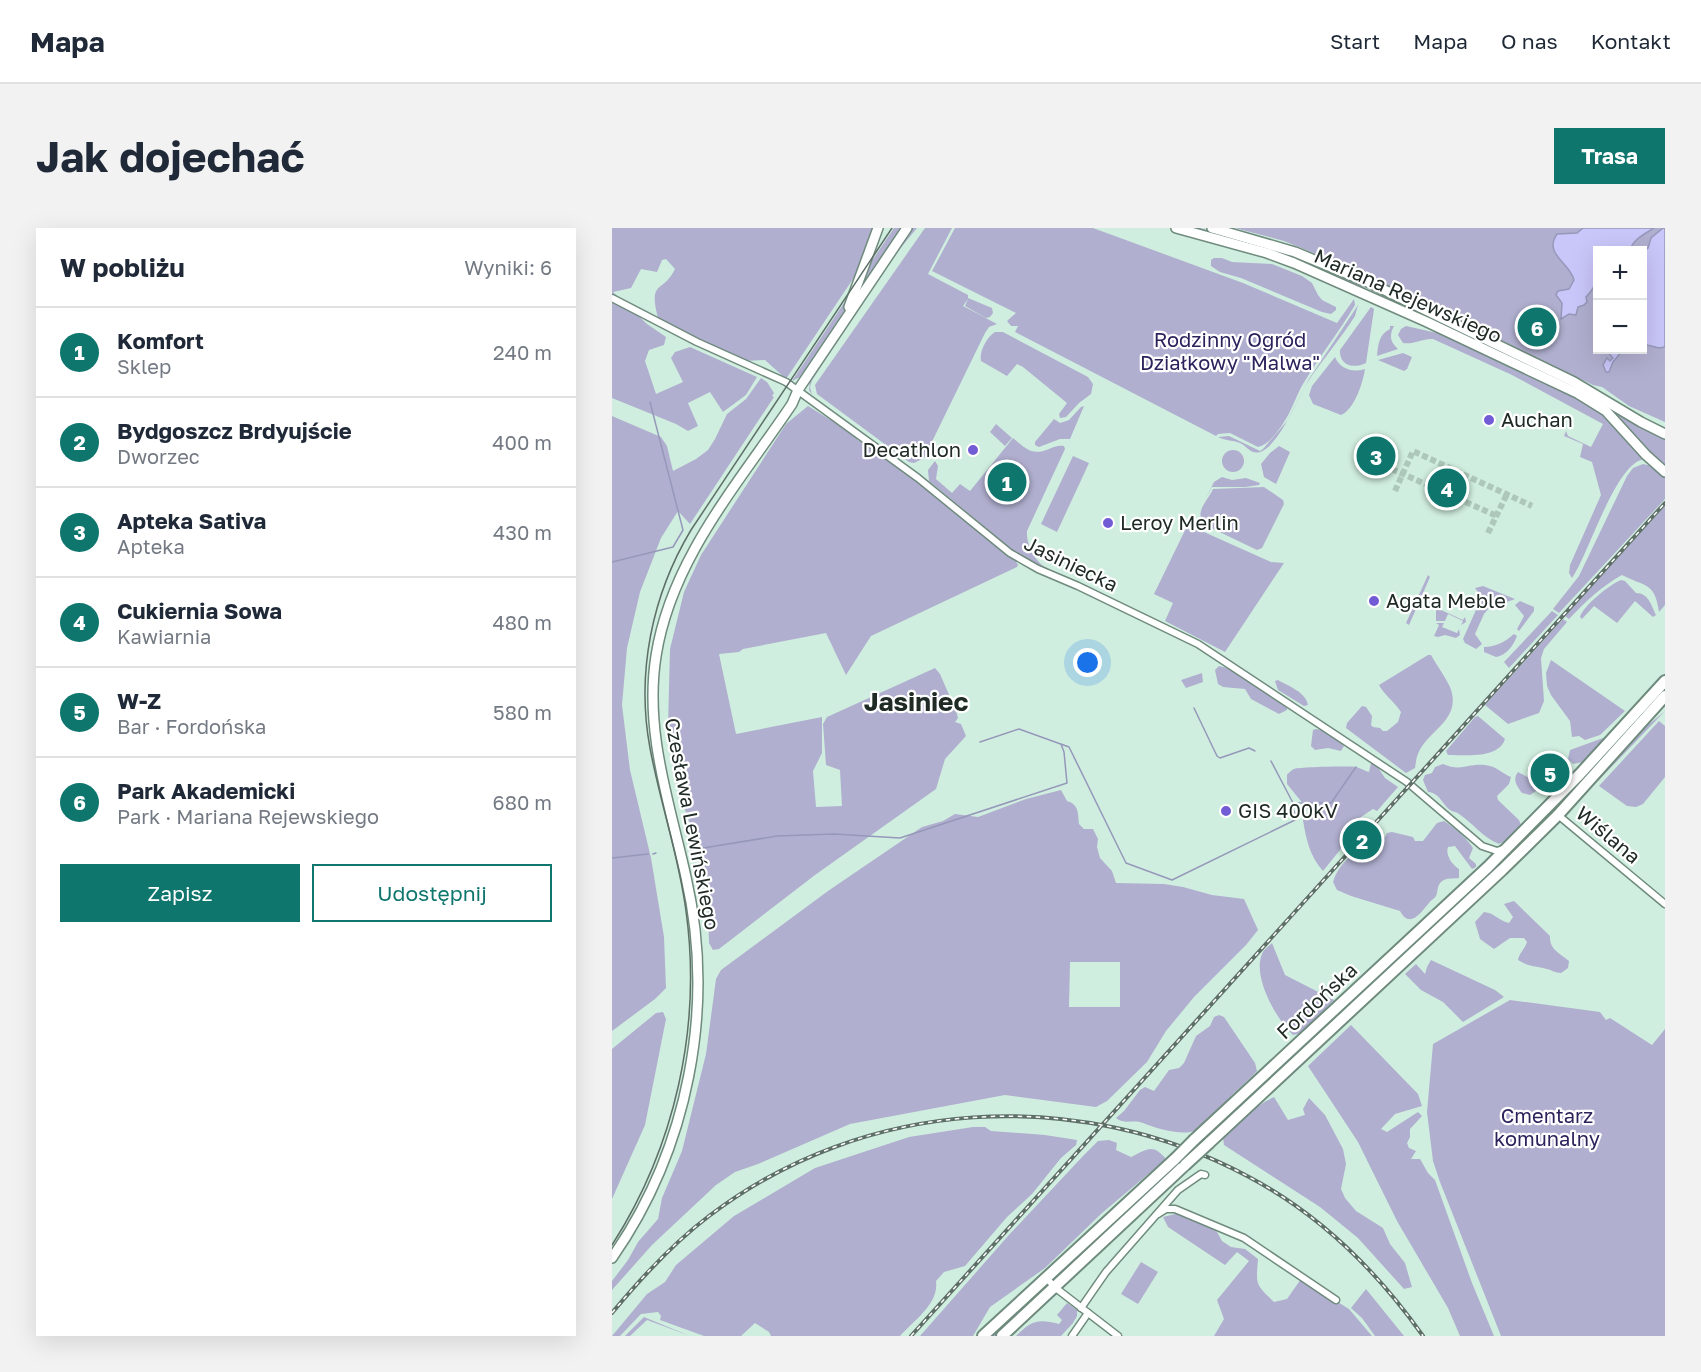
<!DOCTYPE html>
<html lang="pl">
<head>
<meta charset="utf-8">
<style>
	:root { --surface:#fff; --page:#f2f2f3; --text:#1f2937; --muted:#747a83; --line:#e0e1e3; --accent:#0f766e }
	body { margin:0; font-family:"Golos Text",sans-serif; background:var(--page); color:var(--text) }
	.controls { position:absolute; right:18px; top:18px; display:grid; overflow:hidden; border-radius:0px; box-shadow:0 6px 24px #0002 }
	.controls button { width:54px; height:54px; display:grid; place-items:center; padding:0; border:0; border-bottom:2px solid var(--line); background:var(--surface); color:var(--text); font:30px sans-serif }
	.you { position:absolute; left:476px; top:435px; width:21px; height:21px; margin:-15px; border:4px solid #fff; border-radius:50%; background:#1a73e8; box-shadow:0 0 0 9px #1a73e833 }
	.badge { display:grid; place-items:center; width:39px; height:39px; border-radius:50%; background:var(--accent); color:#fff; font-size:20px; font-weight:700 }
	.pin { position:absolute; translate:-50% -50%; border:3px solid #fff; box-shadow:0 2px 6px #0006 }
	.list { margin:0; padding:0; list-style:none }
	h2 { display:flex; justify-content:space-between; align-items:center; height:78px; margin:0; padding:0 24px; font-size:26px }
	h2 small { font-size:20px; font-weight:400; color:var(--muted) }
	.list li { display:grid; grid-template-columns:39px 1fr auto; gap:18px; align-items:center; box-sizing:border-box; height:90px; padding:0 24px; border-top:2px solid var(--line) }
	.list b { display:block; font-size:22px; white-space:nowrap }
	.list p { margin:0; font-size:20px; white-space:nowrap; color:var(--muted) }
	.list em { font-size:20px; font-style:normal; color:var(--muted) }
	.actions { display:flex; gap:12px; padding:18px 24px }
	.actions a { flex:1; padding:14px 0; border:2px solid var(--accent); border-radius:0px; text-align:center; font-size:21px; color:var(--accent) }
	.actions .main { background:var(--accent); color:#fff }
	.map { position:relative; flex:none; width:1053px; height:1108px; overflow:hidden; border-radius:0px }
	header { display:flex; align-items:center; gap:36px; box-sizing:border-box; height:84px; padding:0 30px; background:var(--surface); border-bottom:2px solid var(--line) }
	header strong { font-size:28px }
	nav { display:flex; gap:33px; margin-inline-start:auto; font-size:21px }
	.intro { display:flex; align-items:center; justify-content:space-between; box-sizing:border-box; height:144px; padding:0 36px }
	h1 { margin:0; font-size:42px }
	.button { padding:15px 27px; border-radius:0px; background:var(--accent); color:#fff; font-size:21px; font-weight:700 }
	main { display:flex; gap:36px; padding:0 36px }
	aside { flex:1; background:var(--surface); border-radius:0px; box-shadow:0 6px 24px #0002 }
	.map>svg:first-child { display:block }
</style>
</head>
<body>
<header>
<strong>Mapa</strong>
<nav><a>Start</a><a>Mapa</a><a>O nas</a><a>Kontakt</a></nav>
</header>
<div class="intro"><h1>Jak dojechać</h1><a class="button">Trasa</a></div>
<main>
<aside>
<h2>W pobliżu<small>Wyniki: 6</small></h2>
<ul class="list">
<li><span class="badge">1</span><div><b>Komfort</b><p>Sklep</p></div><em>240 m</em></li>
<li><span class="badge">2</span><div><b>Bydgoszcz Brdyujście</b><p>Dworzec</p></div><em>400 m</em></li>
<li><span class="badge">3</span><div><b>Apteka Sativa</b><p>Apteka</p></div><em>430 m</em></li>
<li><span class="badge">4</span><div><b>Cukiernia Sowa</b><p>Kawiarnia</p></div><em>480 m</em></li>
<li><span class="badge">5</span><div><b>W-Z</b><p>Bar · Fordońska</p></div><em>580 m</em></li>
<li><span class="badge">6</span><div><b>Park Akademicki</b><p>Park · Mariana Rejewskiego</p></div><em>680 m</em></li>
</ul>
<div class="actions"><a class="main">Zapisz</a><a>Udostępnij</a></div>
</aside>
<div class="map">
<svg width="1053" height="1108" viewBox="0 0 1053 1108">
	<rect width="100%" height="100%" fill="#d0eedf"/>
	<g fill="#b0afcf" fill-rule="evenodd">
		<path d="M0,0H263L251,36L174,151L153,132L132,133L46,90C36,51 51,66 63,41L54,31L50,32L45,44L29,41L19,60L1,64L35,96L54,109L52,117L37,122L33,133L44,166L71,154L59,130L63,124L78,119L145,149L134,167L111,184L98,164L76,175L86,198L76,203L64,196L0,170Z"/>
		<path d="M282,0H292L243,70L253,43Z"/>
		<path d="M299,0H305L286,23L200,152L198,159L200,167L197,162L198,152Z"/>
		<path d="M313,0H340L316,46L356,67V70L380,80L381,85L378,89L374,90L353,78L356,71L351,78L385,96L377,99L373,105L312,230L302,235L297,234L205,166L203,157Z"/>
		<path d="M343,0H481L631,55L725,95L742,71L743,77C727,104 707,129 691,156C684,168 680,182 672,194C666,203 657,217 646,219L618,205L606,206L604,208L403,104L406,98H399L395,93L404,85L320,43Z"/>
		<path d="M575,0H588L675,25L748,56L758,64Z"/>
		<path d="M623,0H1053V194L1017,178L990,159L981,157L768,54L761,48L739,37L721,33L672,13ZM986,22H1030V122H986Z"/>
		<path d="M602,30H610L620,34L660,36L690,48L700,55L706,67L710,72L724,79V82L719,86L710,84L629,50L608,44L599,38V32Z"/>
		<path d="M244,57L235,79L188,149L180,153Z"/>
		<path d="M779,73L845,104L865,110L965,160L1053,209V240L1001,185L778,75Z"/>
		<path d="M746,77L743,88C729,110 712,130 697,152C686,169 668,217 648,224C639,227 635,218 628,215C620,212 614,213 606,209L617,208L648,223L651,221L675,193L697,151Z"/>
		<path d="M759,79L762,81L754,135C742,141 727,138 728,122Z"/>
		<path d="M778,98H782C777,107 778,114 786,121L765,128C766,117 767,106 778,101Z"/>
		<path d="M794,98L834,107L978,176L998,191L1033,231C1004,233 977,326 960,350L957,345L958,337L989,267L980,234L968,229L971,216L952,208L954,203L956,208L979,219L991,196L900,147L821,111C811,110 801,117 791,115L786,107L789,101Z"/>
		<path d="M383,104H391L476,149L481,156L479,166L467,175L454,189L448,190L447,186L455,175L411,139L405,136L395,148L369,133C367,123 375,109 383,104Z"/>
		<path d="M791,125L800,129L795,141L792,143L766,132Z"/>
		<path d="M723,129C728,141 741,145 753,141C751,155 742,182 729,187L701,176L697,167L700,158Z"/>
		<path d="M149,150L155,154L162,165L160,168L162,169L78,296L66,283L49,310L28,364L15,420L10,477L18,542L39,630L52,709L54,760L43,771L0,803V188L49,209L55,218L61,243L84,231L96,222L103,211L115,186L134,171Z"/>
		<path d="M196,178L225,196L229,197L247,213L257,216L402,330L406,337L405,339L259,408L234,447L214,405L131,421L127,424L107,426L124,506L210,489V525L201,543L204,579L230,578L228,542L214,537L211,496L215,489L323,440L328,446L344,483L346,490L343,494L349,496L354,508L333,531L324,561L203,647L107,721L101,722L97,715L95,646L62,549L56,498L58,421L72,364L89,327L174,196Z"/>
		<path d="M472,178L458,211H448L427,219L423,217V214L442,191L448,195L457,192L469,179Z"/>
		<path d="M384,196L400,210L393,218L378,204Z"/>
		<path d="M401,210C414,221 420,228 437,221C442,219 446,217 452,218L453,221L415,303C414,315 421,329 430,337C440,345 477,358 491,364L428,338L404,325L317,253L316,242L323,233L326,238L324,251L340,265L348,256L358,263Z"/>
		<path d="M667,218L678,224L664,256L652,249L649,236L658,225Z"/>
		<circle cx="621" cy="233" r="11"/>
		<path d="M461,228L477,235L445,304L429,296Z"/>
		<path d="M1031,236L1040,238L1053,249V271L947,385L941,381L967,348L1015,248L1021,240Z"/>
		<path d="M610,249L620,252L634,250L648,255L647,257L633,259H600L593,272L602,254Z"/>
		<path d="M652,259L671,272L672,276L650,320L645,322L593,297C581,284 596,273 601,261Z"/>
		<path d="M1053,278V377L1047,384C1043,354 1033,359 1010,347C990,358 973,374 957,391L953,388Z"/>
		<path d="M578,292L579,296L583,300L659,334L672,335L613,424L553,393L561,375L542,366Z"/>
		<path d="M816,347L818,349L797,397L794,395Z"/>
		<path d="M1009,352L1013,353L1024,365C1036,365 1039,376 1044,387L1041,389L1023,373L1005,395L982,378L970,391L968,389C971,378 998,356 1009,352Z"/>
		<path d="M871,358L903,371L895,374L888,381L877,380L872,386L863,406L870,416L864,421L853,415L851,411L868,373V367L863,360Z"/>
		<path d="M908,373L922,379V383L907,403L905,401L912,388L903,377Z"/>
		<path d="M816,376L851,392L853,389L854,394L849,397L851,393L836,386L833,393H824V381Z"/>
		<path d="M940,383L946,387L897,440L892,434Z"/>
		<path d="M951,391L955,394L932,421L929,430L932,473L927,485L896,496L873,477Z"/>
		<path d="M824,395H832L830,399L845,405L847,401L848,407L844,410L833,407L826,409L822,408L827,397Z"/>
		<path d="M902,406L905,408C901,418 895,427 884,429L872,424V419C883,419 893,414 902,406Z"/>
		<path d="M816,427H819C825,438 833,448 838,459C851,492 815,502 806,526C804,530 804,535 803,540L794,545L734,500L735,495L750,478L754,479L760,488L759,497L761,499L768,500L771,503H775L786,494L789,484C783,474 772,467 767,457Z"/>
		<path d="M939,432L1013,483L988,507L973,512L967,508L960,509L958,493L939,467L935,458L934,445Z"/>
		<path d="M607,438L619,441L675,478V482L667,486L639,471L633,461L611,459L606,456L603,442Z"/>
		<path d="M590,445L591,454L574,460L569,452Z"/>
		<path d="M666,452C676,458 694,464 696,477L692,478L666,462L663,453Z"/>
		<path d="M1053,459V464L952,575L890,635L888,634Z"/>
		<path d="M1053,483L986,553L985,551L1035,498Z"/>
		<path d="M866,488L893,511C887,531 853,527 836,527L834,523L863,489Z"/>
		<path d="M1047,493L1053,498V549L1031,576L1024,579L1015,578L987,558Z"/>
		<path d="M704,501C715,502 726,509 732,518L729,523L716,520L703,522L699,518L701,502Z"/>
		<path d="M994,509L971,534L961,536L956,531L958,522Z"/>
		<path d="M759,535L765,538L773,550L786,559L765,583L761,581L749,589L736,612L711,643C698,629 694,611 691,592L697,583L675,556V547C675,546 681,541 682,541C687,539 738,538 744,539C748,540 753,543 757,544Z"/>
		<path d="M831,536C849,544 856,535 873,537C885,538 889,545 899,549L897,556L885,568L886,572L907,592L909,597L891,614L887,616C871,610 861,595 847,586C845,584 841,584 838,582C830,576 828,565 816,564L811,552L813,547L820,545L823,539Z"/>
		<path d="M906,544L927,555L924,563L918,567L910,565C905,558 900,552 906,544Z"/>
		<path d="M449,562L455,573C467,576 466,586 467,596L472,601H481L486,611L485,619L488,630L500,643L504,655L552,656L571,659L600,667L632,671L646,702L634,717L582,769L554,803L535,834L495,873L484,879L393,867L238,896L146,936L123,944L104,957L40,1017L0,1062V1053L16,1032L26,1014L46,991L50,970L70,923L94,826L104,751L109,742L216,663L310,599L331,593L343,586L366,589L414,571ZM508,734V779H457L458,734Z"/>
		<path d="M832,593C843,600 854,609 861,620L857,630L864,636V639L860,641L843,618L836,619C833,626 840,637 847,641V650C842,651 834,649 829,654C825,658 826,663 824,668C822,671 819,672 817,675C810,683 798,702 788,683L739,668L725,662L721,654C724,642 735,629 746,623C756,618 771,617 775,605L780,604L801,609L803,613H811L825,595Z"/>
		<path d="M883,639L885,641L678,836L681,825Z"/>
		<path d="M902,673L938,708C937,721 947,725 957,733L956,740L949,745C943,745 940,742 935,741C924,738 917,739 906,732C907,725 913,721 915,714L912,710H898L882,721L868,711L863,694L872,684C883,685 887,693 897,695L901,689L892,676Z"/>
		<path d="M660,715L673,747L722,772L690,805L681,807C665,792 640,749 650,726C651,722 657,718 660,715Z"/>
		<path d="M819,732L883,762L892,769L851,794L831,774L809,762L793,746L804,736L813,746L815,739Z"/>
		<path d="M898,772L988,784L994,792L998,790L1040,817L1053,801V1108H889L828,954L821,933L815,884L821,816Z"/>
		<path d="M51,784L54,791L33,897L0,971V821L44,785Z"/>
		<path d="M607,787L612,789L643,835L645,843C638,851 629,858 621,866C610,877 599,894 584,902C572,909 543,900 531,895C521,891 513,897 504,890L512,883L528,862L533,859L542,863L557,842L567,840L572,835L584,808L598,798L602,789Z"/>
		<path d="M739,797L806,866L810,878L783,886L769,901L775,904L806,884L810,888L798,901V909L795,915L797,920L804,923L799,931H808L816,945L823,952L860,1055L882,1108H848L836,1080L785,993L746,914L696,838Z"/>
		<path d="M671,834L668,845L594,912L590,910Z"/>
		<path d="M662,869L676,892L693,887L691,881L697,870L713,887L731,921L734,936L729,961L733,970L744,983L771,1000L778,1016L793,1035L800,1059L792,1061L746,1010L708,979L612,917L611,910C625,892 642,879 662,869Z"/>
		<path d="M361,899H373L379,903L433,907L465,912L464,917L449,930L420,966L395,989L353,1038L332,1044L324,1053C327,1076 303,1091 288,1108H159L157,1104L143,1095L129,1108H92L48,1092L49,1088L46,1084L29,1086L8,1108H0L35,1066L53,1054L64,1037L122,988L203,940L297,909Z"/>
		<path d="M497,912L505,915L504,922L519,929C535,921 541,915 554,931L490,985L433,1040L378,1079L361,1108H308L396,1008L472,927L486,913Z"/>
		<path d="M565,932L570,935L442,1054L439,1052Z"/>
		<path d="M563,986H573L597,998L605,1004L610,1013L619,1019L633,1021L646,1031C644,1057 643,1056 662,1074L675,1071L689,1051L737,1081L760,1108H602L612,1091L605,1072L637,1033L625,1024L613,1037L556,999L551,989Z"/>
		<path d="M529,1034L546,1044L526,1076L509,1066Z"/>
		<path d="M427,1061L430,1066L385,1108H376Z"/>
		<path d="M754,1061L792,1108H763L750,1090L739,1080Z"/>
		<path d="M455,1075L465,1082V1088L461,1095L449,1108H404C420,1092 427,1091 447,1096L450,1092L445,1087Z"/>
		<path d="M32,1089L78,1108L35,1092L18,1108H13Z"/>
	</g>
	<g fill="#c9c6f9" stroke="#9698ba" stroke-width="1.5">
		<path d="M971,0H1042C1033,6 1021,11 1018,22H986C986,40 988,56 974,69L975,74L972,77L966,79L964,87L957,86L949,91L950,75L944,67L946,63L957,61L962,52C958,35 931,26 945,6L965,5Z"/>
		<path d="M1051,0H1053V119L1047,120L1031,116L1030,25L1036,20L1039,10Z"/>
		<path d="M994,122H1011L1001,134L997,144H994L991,137L995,130L998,133L1001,130Z"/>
	</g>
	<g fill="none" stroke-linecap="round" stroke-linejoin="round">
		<g stroke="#9698ba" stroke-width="1.5">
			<path d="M0,334L61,319L71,302L38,174"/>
			<path d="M582,480L605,528L608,530L637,520L643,523"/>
			<path d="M368,514L407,501L457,519L514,635L560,652L683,592L684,587L679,577L681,575H719L744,539"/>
			<path d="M659,533L681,575"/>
			<path d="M79,622L165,608L222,606L288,610L455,555L452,524L449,516"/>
			<path d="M41,626L44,625"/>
			<path d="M0,630L36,626"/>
		</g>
		<g stroke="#adc7ba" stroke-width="6" stroke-dasharray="6 3" stroke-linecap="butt">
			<path d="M755,230L885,288"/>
			<path d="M783,263L801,223L920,278"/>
			<path d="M831,277L847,244"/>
			<path d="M876,305L895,266"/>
		</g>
		<g stroke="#6f8b7d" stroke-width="9">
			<g id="street">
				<path d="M0,70L85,114L174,154L306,250L398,325L426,341L466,358L586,416L795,554L870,618L885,623L891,621"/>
				<path d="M946,587L1053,676"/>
				<path d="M546,986L554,981H563L632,1010L724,1072"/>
				<path d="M434,1050L445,1061L506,1108"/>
				<path d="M469,1080L494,1044L566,962L589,946L593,947"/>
				<path d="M460,1108L476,1085"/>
			</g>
		</g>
		<g stroke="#6f8b7d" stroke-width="12">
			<g id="secondary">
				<path d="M564,0L655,25L682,35L815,94L965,165L994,183L1034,227L1053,244"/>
				<path d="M600,0L683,24L758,55L962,154L1029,194L1053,206"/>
				<path d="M237,79L266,0"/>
				<path d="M0,1030C76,921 104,780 74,649C58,576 32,504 44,428C59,331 127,255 180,176L186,162L295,0"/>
			</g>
		</g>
		<g stroke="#6f8b7d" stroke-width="14">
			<g id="primary">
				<path d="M582,912L876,639L968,546L1053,453"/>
				<path d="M597,915L890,642L946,587L1053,468"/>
				<path d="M371,1108L563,931"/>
				<path d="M390,1108L573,937"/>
			</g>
		</g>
		<use href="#street" stroke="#fff" stroke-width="6"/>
		<use href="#secondary" stroke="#fff" stroke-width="9"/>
		<use href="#primary" stroke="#fff" stroke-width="10"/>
		<path stroke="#5d6f67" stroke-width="1.5" d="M0,1017C63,919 90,799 74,683C67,628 48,575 38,520C24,445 40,367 79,302L280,0"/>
		<g stroke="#5d6f67" stroke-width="4">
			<g id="rail">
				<path d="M0,1085C29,1050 60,1016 97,988C253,869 466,857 637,949C707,986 765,1043 811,1108"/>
				<path d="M299,1108L1053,275"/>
			</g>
		</g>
		<use href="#rail" stroke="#fff" stroke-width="1.5" stroke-dasharray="4.5" stroke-linecap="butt"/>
		<g stroke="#6f8b7d" stroke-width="14" stroke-linecap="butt">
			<g id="primary-bridge">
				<path d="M563,931L582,912"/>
				<path d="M573,937L597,915"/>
			</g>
		</g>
		<use href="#primary-bridge" stroke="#fff" stroke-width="10"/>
	</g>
	<g fill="#715cd6" stroke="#fff" stroke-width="2">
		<circle cx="877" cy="192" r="6"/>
		<circle cx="361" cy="222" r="6"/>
		<circle cx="496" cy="295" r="6"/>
		<circle cx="762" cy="373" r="6"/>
		<circle cx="614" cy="583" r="6"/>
	</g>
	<g text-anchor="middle" stroke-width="4.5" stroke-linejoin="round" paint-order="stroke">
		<g font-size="20" fill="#202b26" stroke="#fff">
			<text transform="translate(796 68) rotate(24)" y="7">Mariana Rejewskiego</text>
			<text transform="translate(459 336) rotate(26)" y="7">Jasiniecka</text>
			<text transform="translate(80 596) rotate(79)" y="7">Czesława Lewińskiego</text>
			<text transform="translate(996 607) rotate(40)" y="7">Wiślana</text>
			<text transform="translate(705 773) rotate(-43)" y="7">Fordońska</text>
		</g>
		<g font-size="20" fill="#2c225c" stroke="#fff">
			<text x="618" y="119">Rodzinny Ogród<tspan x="618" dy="23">Działkowy "Malwa"</tspan></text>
			<text x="935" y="895">Cmentarz<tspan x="935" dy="23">komunalny</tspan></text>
		</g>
		<g font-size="20" fill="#202b26" stroke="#fff" text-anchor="start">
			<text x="889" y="199">Auchan</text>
			<text x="349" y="229" text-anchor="end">Decathlon</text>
			<text x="508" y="302">Leroy Merlin</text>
			<text x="774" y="380">Agata Meble</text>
			<text x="626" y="590">GIS 400kV</text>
		</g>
		<g font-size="26" font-weight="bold" fill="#202b26" stroke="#fff">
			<text x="304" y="483">Jasiniec</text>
		</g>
	</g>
</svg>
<div class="controls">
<button>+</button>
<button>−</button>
</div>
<div class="you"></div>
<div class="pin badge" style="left:395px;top:254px">1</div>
<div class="pin badge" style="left:750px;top:612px">2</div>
<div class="pin badge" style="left:764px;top:228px">3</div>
<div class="pin badge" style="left:835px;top:260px">4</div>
<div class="pin badge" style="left:938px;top:545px">5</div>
<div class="pin badge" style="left:925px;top:99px">6</div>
</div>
</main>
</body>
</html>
